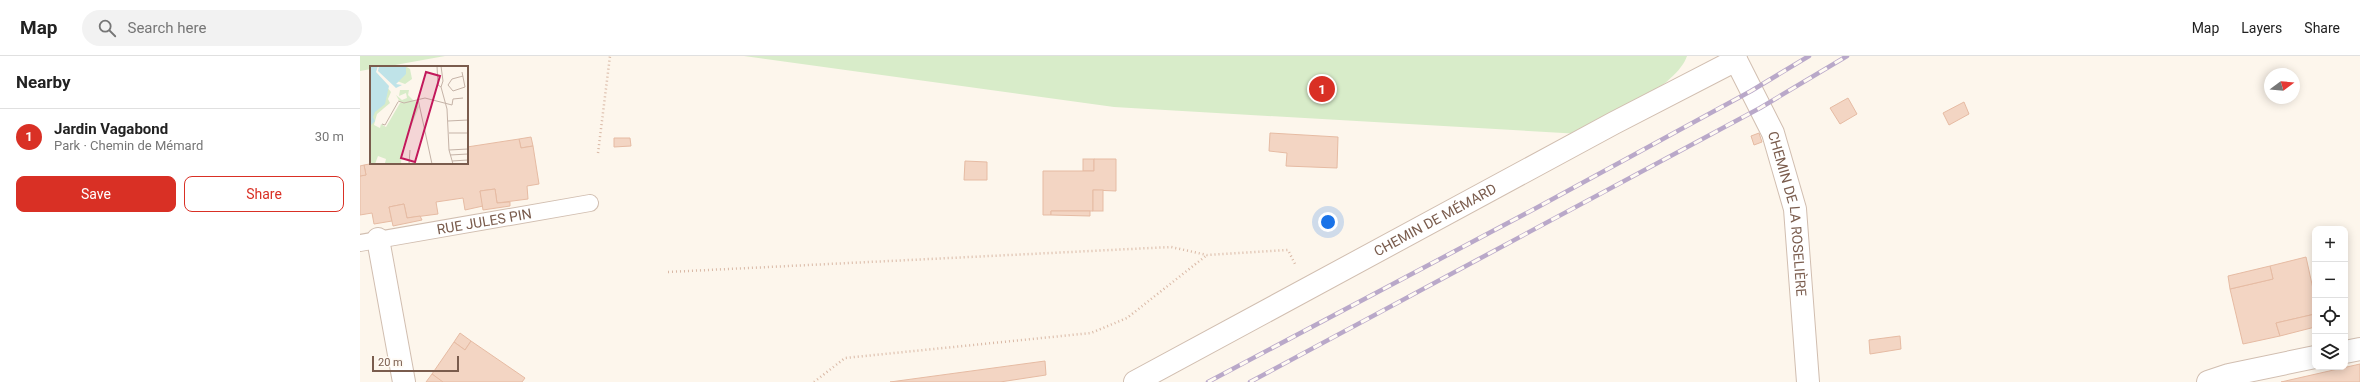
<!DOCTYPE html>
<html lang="en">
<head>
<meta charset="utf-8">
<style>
	:root { --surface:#fff; --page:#f2f2f2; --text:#222; --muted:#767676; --line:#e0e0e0; --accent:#d93025 }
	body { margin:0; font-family:Roboto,sans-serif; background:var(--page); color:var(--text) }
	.controls { position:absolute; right:12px; bottom:12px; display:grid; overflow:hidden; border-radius:8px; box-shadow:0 2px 10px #0003 }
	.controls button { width:36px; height:36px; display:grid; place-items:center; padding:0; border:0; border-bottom:1px solid var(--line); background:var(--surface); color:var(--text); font:20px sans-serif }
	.compass { position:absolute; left:1904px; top:12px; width:36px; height:36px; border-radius:50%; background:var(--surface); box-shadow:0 2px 10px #0003; rotate:74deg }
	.scale { position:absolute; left:12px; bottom:10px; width:87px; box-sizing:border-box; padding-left:4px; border:2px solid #7a5c4d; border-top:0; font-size:11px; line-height:14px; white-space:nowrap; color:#7a5c4d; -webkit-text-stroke:3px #fffaf3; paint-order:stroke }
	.you { position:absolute; left:968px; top:166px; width:14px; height:14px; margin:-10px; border:3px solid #fff; border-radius:50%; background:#1a73e8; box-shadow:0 0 0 6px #1a73e833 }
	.badge { display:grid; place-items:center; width:26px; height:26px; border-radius:50%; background:var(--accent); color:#fff; font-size:13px; font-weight:700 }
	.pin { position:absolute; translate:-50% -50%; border:2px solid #fff; box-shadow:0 1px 4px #0006 }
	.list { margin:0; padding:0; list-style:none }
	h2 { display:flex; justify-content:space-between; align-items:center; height:52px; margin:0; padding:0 16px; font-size:17px }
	h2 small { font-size:13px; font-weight:400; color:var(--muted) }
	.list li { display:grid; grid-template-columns:26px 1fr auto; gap:12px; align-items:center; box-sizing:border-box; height:56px; padding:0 16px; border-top:1px solid var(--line) }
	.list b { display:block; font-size:15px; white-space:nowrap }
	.list p { margin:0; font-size:13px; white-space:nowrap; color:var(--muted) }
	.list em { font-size:13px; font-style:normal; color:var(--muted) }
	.actions { display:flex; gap:8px; padding:12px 16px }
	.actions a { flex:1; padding:9px 0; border:1px solid var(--accent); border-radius:8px; text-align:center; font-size:14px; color:var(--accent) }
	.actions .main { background:var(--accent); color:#fff }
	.icon { flex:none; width:22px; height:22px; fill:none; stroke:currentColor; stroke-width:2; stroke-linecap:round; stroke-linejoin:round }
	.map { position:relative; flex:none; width:2000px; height:326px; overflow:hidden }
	header { display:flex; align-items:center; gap:24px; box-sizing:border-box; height:56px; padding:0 20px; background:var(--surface); border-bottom:1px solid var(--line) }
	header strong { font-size:19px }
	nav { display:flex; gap:22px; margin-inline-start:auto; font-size:14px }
	.search { width:280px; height:36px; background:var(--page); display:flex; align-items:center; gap:10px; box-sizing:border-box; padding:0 14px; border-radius:22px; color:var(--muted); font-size:15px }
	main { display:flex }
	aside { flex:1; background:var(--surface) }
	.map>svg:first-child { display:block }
</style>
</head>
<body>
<header>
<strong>Map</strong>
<div class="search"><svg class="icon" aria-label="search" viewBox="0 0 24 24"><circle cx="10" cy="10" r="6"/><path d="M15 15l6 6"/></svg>Search here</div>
<nav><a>Map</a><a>Layers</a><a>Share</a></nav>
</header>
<main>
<aside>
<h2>Nearby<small></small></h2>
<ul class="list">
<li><span class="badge">1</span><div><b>Jardin Vagabond</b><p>Park · Chemin de Mémard</p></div><em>30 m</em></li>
</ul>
<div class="actions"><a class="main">Save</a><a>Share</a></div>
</aside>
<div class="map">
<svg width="2000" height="326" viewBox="0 0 2000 326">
	<rect width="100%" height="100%" fill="#fdf6ec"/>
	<g fill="#d8ecc9">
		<path d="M0,0H85L24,11H11V13L0,15Z"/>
		<path d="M384,0H1327C1317,30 1249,62 1221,78L754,51Z"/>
	</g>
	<g fill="#f3d5c3" stroke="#e6bba3">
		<path d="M1488,42L1497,58L1480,68L1470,52Z"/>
		<path d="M1604,46L1609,58L1589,69L1583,57Z"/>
		<path d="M910,77L978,81L977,112L926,110L927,97L909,95Z"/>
		<path d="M1399,77L1402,86L1394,89L1391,80Z"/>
		<path d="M171,81L173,90L161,92L159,83Z"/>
		<path d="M254,82H270L271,90L254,91Z"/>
		<path d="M159,83L161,92L173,90L179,128L167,130L168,143L137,147L135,133L120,135L123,150L105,154L103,142L76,146L78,158L47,162L44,148L29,151L32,165L14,168L12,157L0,159V120L6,119L4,109L15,107H107V91Z"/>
		<rect x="723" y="103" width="11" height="12"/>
		<path d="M734,103H756V135L733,134V155H691V159H683V115H734Z"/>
		<path d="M605,105L627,106V124H604Z"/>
		<path d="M4,109L6,119L0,120V110Z"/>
		<path d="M135,133L137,147L150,146V150L123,154L120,135Z"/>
		<rect x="733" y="134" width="10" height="21"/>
		<path d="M44,148L47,162L60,160L62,164L33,170L29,151Z"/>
		<path d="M691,155H730V160L691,159Z"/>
		<path d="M1946,201L1955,242V258L1916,267L1920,280L1883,288L1870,233L1913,223L1910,210Z"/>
		<path d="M1910,210L1913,223L1870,233L1868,220Z"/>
		<path d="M1955,258V271L1920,280L1916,267Z"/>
		<path d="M100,277L111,285L105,294L94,286Z"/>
		<path d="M1540,280L1541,293L1510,298L1509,284Z"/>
		<path d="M111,285L165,322L162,326H82L72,318L94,286L105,294Z"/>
		<path d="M685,305L686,319L640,326H530Z"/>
		<path d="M2000,308V326H1921Z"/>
		<path d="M72,318L83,326H66Z"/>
	</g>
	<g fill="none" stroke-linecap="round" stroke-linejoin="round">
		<g stroke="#d1beb0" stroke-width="18">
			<g id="lane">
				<path id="s1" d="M0,187L230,147"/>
			</g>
		</g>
		<g stroke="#d1beb0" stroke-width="24">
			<g id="street">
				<path id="s2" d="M1374,0L1413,77L1435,153L1448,326"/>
				<path d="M18,183L44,326"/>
				<path d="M1985,296L2000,293"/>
				<path id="s3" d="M775,326L1254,67L1376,4"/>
				<path d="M1848,326L1869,319L1955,301"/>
			</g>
		</g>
		<g stroke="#d9b8a5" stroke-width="2.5" stroke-dasharray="1 3" stroke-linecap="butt">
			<path d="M238,97L250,0"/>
			<path d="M308,216L811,191L847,199L928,194L936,210"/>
			<path d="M454,326L485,302L731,277L767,262L847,199"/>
		</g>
		<use href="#lane" stroke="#fff" stroke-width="16"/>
		<use href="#street" stroke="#fff" stroke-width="22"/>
		<g stroke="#b9a8c9" stroke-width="4.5">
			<g id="rail">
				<path d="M848,326L1178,151L1391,35L1449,0"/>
				<path d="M890,326L1400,52L1487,0"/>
			</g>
		</g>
		<use href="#rail" stroke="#fffaf3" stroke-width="3" stroke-dasharray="9" stroke-linecap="butt"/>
	</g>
	<g text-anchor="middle" stroke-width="3" stroke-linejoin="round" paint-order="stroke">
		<g font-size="14" fill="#7a5c4d" stroke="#fffaf3">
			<text dy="5" stroke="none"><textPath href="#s2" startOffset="169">CHEMIN DE LA ROSELIÈRE</textPath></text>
			<text dy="5" stroke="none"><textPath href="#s3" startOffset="341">CHEMIN DE MÉMARD</textPath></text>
			<text dy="5" stroke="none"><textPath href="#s1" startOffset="126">RUE JULES PIN</textPath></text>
		</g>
	</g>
	<g transform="translate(10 10)">
		<rect width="98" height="98" fill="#fdf6ec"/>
		<path d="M35,0L40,3L42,13L35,18L27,15ZM16,20L21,26L18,33L20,37L7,48L4,59L10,62L11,58L16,61L30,37L45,34L49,41L32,83L31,98H18L15,97L16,93L8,90L5,98H0V33ZM30,24H39L38,29L43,34L36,37L30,36L26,29L32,34L37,32L36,27L29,30Z" fill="#d8ecc9"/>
		<path d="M0,0H8L6,6L19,20L15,38L5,46L3,51L5,55L0,60ZM9,0H36V8L26,18L32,19L26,22L8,5Z" fill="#bfe3e8"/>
		<path fill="none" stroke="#c5b3a7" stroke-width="1" d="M67,0L68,19L71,21M71,0L73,15M73,15L71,21L77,43L79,84L83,98M78,19L83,25L95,21L92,6M78,19L82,13L93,10M48,33L62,98M28,35L34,37L55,32L82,39L83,33L93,32M78,55L98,54M12,58L15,59L28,36M79,67H98M79,84L98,83M80,89L98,88M82,95L98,94M39,98L40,84"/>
		<path fill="#c2185b" fill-opacity="0.15" stroke="#c2185b" stroke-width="2" d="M56,6L70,10L45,96L31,92Z"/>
		<rect width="98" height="98" fill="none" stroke="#7a5c4d" stroke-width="2"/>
	</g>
</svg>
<div class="controls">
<button>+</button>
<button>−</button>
<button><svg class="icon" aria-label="locate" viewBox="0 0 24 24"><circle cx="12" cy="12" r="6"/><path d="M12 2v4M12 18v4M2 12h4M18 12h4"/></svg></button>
<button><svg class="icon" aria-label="layers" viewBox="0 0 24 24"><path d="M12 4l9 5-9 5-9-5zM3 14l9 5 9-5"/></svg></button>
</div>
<svg class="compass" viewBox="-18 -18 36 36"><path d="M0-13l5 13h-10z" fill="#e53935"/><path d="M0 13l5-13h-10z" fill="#767676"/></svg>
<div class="scale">20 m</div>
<div class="you"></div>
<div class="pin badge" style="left:962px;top:33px">1</div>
</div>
</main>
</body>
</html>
